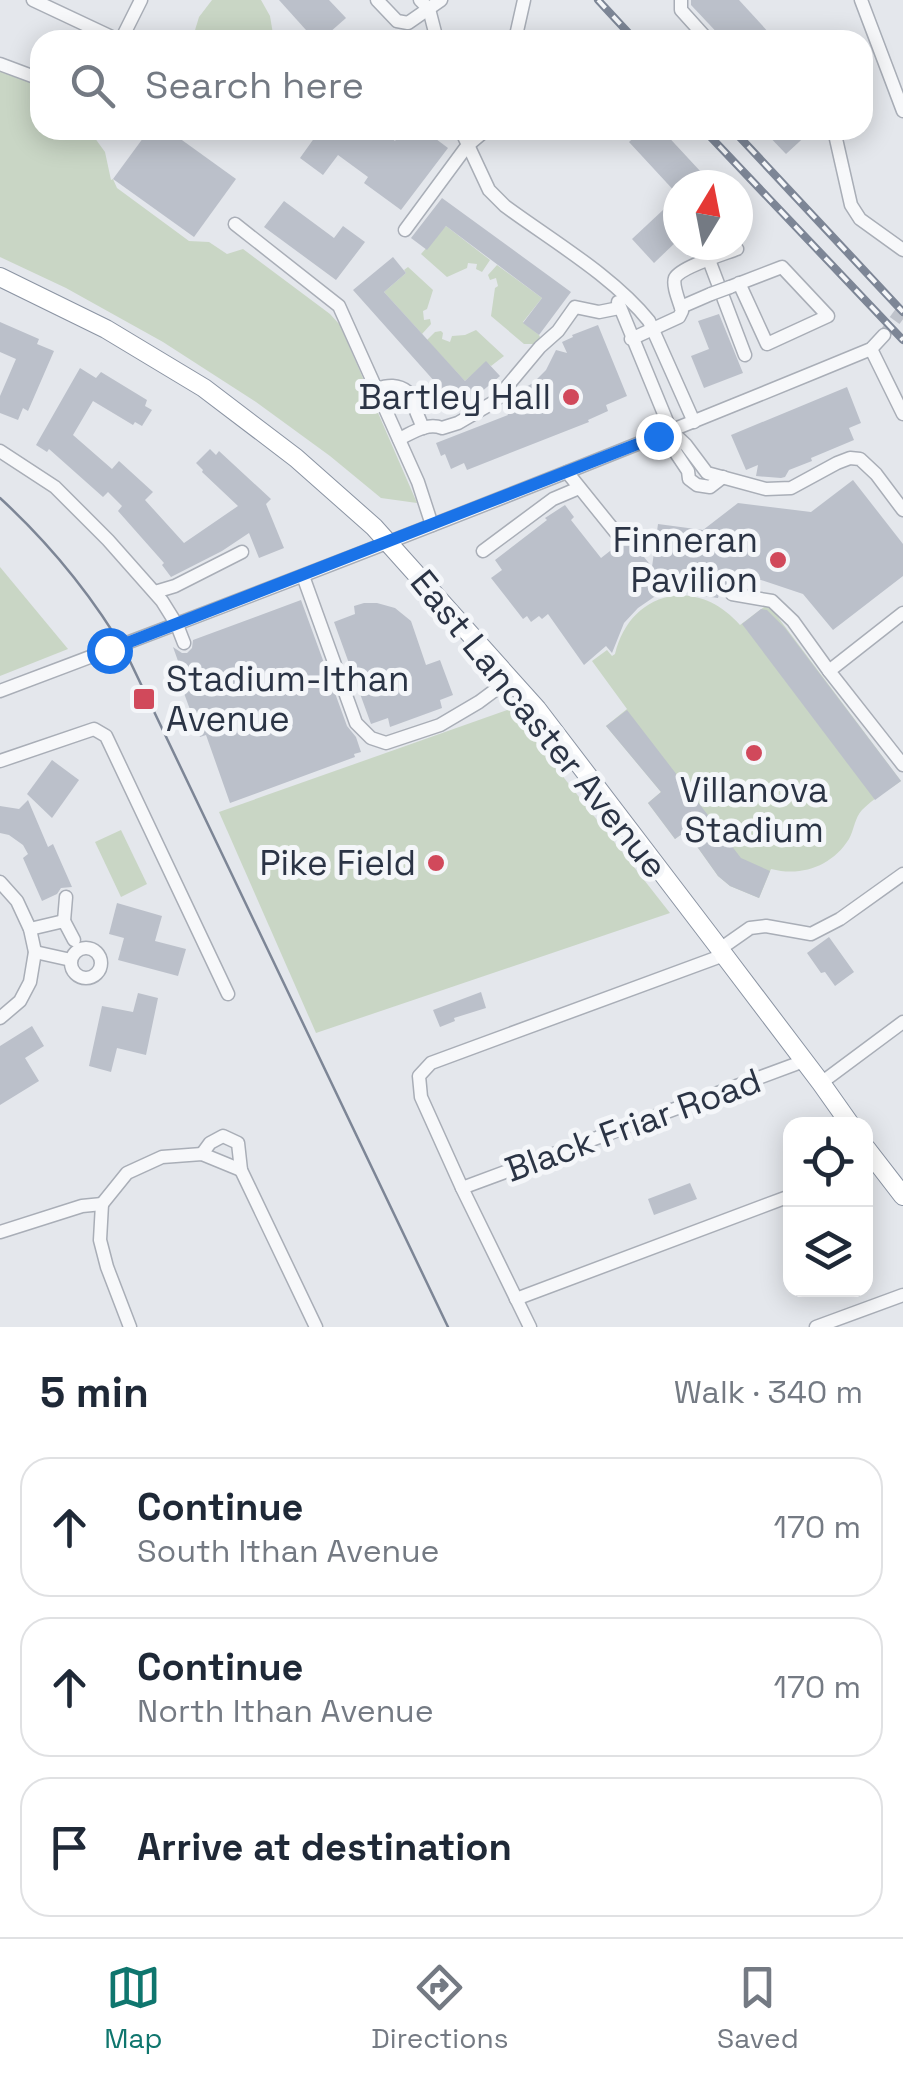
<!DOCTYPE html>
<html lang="en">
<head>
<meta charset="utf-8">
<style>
	:root { --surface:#fff; --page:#f6f6f7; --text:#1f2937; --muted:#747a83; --line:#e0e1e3; --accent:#0f766e }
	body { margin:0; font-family:"Space Grotesk",sans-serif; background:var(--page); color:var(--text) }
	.controls { position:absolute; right:30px; bottom:30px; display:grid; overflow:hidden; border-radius:20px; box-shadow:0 5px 25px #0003 }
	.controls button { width:90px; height:90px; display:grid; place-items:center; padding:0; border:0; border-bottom:2px solid var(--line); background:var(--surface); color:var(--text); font:50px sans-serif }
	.compass { position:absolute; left:663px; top:170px; width:90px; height:90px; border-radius:50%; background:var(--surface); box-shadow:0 5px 25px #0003; rotate:10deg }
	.stop { position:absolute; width:30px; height:30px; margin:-22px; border:8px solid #1a73e8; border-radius:50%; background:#fff }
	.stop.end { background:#1a73e8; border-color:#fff; box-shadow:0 2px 10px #0008 }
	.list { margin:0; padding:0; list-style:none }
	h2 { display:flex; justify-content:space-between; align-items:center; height:130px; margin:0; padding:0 40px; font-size:42px }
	h2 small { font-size:32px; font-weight:400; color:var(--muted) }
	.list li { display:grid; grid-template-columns:65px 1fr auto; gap:30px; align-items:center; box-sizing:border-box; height:140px; margin:0 20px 20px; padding:0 20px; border:2px solid var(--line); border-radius:30px }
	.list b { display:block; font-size:38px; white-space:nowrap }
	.list p { margin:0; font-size:32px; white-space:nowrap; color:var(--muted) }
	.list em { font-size:32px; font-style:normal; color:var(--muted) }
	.icon { flex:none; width:55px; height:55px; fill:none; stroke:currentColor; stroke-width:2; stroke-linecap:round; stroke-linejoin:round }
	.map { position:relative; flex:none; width:903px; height:1327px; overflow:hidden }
	.search { position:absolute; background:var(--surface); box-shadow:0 5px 25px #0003; left:30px; right:30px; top:30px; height:110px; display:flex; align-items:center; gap:25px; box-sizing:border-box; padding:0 35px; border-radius:30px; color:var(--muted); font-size:38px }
	.sheet { height:610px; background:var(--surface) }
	nav { display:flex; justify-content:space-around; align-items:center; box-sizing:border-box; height:140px; border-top:2px solid var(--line); background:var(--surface); font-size:28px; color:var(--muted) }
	nav a { display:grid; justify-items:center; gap:5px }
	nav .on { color:var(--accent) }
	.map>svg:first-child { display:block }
</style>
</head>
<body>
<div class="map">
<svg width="903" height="1327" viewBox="0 0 903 1327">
	<rect width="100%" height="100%" fill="#e4e7ec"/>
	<g fill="#c9d6c5">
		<path d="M212,0H261L270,16L274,40H192L199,17Z"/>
		<path d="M0,64L40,79V130H89L105,152L111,180L113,179L117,188L189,241L209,242L227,254L243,249L330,314L340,325L417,503L381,498L330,456L256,402L163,342L66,288L0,257Z"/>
		<path d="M446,226L490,260L482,272L476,269L477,264L468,263L467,268L447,277L421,254Z"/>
		<path d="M497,265L542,298L523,322L539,335L540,337L535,344H524L491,316L495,288L498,286L496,278L490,280L488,275Z"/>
		<path d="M408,267L433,290L427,309L423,311L424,320L430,319L431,324L422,334L384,292L406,273L404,270Z"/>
		<path d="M476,330L504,356L491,366L486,362L465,381L427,340L435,332L441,331L443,333L442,339L450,342L452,336L465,335Z"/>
		<path d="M0,567L68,649L0,676Z"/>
		<path d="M676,595C703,595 722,605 740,625L768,604L901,781C888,790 873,799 862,810C855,817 854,830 849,839C832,866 802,877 771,869L759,898L730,886L718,876L686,831L675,839L648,803L661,792L606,726L627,709L592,661L607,650L612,656L615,654C623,622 643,600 676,595Z"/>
		<path d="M510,709L670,913L316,1033L219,812Z"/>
		<path d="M121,830L147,884L121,897L95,842Z"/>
	</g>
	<g fill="#bbc0ca">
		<path d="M279,0H329L346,18L321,40H315Z"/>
		<path d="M691,0H739L771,35L766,40H724L691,5Z"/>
		<path d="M149,130H168L236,179L194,237L113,179Z"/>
		<path d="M305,130H381L395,141L403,130H424L448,148L401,210L364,183L368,177L338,155L323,175L300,158L315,137Z"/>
		<path d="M642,130H662L701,172L700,185H678V195L629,142Z"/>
		<path d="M763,130H812L786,154Z"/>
		<path d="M678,196V240L654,263L632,239Z"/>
		<path d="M442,198L571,292L539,335L523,323L542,298L446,226L427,250L411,238Z"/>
		<path d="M284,201L334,238L343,226L365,242L336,280L264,227Z"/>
		<path d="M393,257L406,273L384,292L465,381L486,361L500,376L460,410L353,290Z"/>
		<path d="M719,314L743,373L704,388L691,356L709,349L698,321Z"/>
		<path d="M0,322L39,339L37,344L54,351L28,411L23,408L18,420L0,413V396L16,359L0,352Z"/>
		<path d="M598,325L627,396L606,405L608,411L588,420L589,422L467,470L464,463L451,469L445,454L441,456L436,443L508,415L504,406L520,399L517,392L533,383L546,370L556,350L567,353L562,342L573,337L572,335Z"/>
		<path d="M80,368L96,378L101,372L147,400L145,406L152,410L142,426L135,422L133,425L93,401L73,435L112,469L119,461L153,492L145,500L184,543L238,506L202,472L203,470L196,463L210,449L216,455L219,451L271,499L266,504L284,548L259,558L249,533L222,551L171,577L162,565L164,563L118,511L122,506L108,492L103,497L49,449L47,452L36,445Z"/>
		<path d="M847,387L861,423L849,428L854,440L811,458L812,461L789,470L785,477L781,478L756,476L758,465L746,470L731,435Z"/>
		<path d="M853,480L903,544V576L833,630L803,594L761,580L734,581L721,587L718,598L676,592L654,597L638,608L624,623L612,653L606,646L584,665L548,614L542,619L539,616L531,622L527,616L523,619L491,578L502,570L495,560L547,520L545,518L565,505L574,517L571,520L601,558L628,537L652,567L658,524L703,530L738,503L811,512Z"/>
		<path d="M301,600L347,726L356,737L361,752L354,754L355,757L230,803L206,735L200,737L173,663L178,661L173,647L182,653H187L192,648L193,640Z"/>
		<path d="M364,603H377L395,608L411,621L426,665L440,660L453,695L440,700L442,708L390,727L388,718L371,724L334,622L355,614L354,606Z"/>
		<path d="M761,609L767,610L785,628L901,781L875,800L742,624Z"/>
		<path d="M627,710L741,858L770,871L759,898L730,886L718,876L686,831L675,839L648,803L661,792L606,726Z"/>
		<path d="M52,760L79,780L52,818L27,794Z"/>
		<path d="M28,800L48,847L53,844L72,887L61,888L57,894L42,901L23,858L28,854L23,845L9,835L0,833V806L19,809Z"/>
		<path d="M117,903L162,916L155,941L186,949L178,976L118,960L124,938L109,934Z"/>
		<path d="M829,937L854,972L835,986L825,972L821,973L807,953Z"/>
		<path d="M481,992L486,1008L454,1018L455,1021L440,1027L433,1010Z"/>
		<path d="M138,993L158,998L146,1055L117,1048L111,1072L89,1066L102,1006L133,1012Z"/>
		<path d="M32,1026L44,1046L25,1058L39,1081L0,1105V1046Z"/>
		<path d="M690,1183L697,1199L654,1215L648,1199Z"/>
	</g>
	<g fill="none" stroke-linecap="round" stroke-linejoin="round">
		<path stroke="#bfc3cb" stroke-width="12" stroke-dasharray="12 6" stroke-linecap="butt" d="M884,335L903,309"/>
		<g stroke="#a9aeb7" stroke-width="15">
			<g id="minor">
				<path d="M33,0L118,40"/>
				<path d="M377,0L397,21L408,23L441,0"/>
				<path d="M420,0L429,9L437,40"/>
				<path d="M681,0V10L708,40"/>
				<path d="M861,0L903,111"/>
				<path d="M121,40L141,0"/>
				<path d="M515,40L524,0"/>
				<path d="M0,64L40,79"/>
				<path d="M461,130L489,190L505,206C551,240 613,276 649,321L694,422"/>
				<path d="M834,130L851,205L860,219L903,250"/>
				<path d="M235,224L339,306L418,482L432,525"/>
				<path d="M405,230L467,146L486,130"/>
				<path d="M709,260L745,355"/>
				<path d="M730,287L782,267L828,316L767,344L739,283"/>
				<path d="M618,302L671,431L676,453L688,471L689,479L697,485L710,487L723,477"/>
				<path d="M681,307L711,294"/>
				<path d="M631,339L679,317L682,311C680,303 672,286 675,278C681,267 724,254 737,249"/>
				<path d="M871,349L903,414"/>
				<path d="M376,389C388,385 398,384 408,392L423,428"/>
				<path d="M671,431L686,445L707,473L766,489L791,488L837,463L850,458L860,459L876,474L903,510"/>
				<path d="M399,439C412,433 427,422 442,428L458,423L494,402L540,347L558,331L575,307L599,312L619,308"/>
				<path d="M0,451L55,487L108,540L162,601L177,625L184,643"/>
				<path d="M567,472L617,534"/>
				<path d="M483,551L553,499L579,488"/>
				<path d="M303,576L356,723L371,738L386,743L440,725L479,702L510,679"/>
				<path d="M155,592L175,586L242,552"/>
				<path d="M732,594L772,601L793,621L829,671"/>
				<path d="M903,613L829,671L903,765"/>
				<path d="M0,691C292,581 583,468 871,349L884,335"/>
				<path d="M0,761L94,729L106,736L228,994"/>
				<path d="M0,882L17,901L30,929L35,952L30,982L20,1001L0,1018"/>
				<path d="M64,921L66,897"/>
				<path d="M30,929L64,921L74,940"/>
				<circle cx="86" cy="963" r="15"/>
				<path d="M720,949L750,928L766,926L811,934L840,919L903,874"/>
				<path d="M35,952L71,960"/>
				<path d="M821,1083L903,1022"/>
				<path d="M202,1154L210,1143L223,1136L238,1143L241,1170L316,1327"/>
				<path d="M462,1188L804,1061"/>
				<path d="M102,1204L127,1173L162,1157L202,1154L241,1170"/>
				<path d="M102,1204L100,1240L107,1267L130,1327"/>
				<path d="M0,1232L82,1206L102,1204"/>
				<path d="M516,1299L790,1196"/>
				<path d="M530,1327L462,1188L421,1097L419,1076L431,1063L724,955"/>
				<path d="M816,1327L903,1295"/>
			</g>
		</g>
		<g stroke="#8b94a3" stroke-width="20">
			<g id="highway">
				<path d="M0,277L106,329L204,388L296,458L374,527L537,709L720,949"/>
				<path d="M724,955L821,1083L850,1124"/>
				<path d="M866,1148L903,1196"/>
			</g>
		</g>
		<use href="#minor" stroke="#f7f8fa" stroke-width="12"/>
		<use href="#highway" stroke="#fff" stroke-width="18"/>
		<path stroke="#7d8696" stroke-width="2.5" d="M0,498C50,544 93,597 127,655L448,1327"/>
		<g stroke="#7d8696" stroke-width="8">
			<g id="rail">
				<path d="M598,0L635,40"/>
				<path d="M704,130L903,340"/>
				<path d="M733,130L903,312"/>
			</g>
		</g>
		<use href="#rail" stroke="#f4f6f9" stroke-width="4" stroke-dasharray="11" stroke-linecap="butt"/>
		<g stroke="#a9aeb7" stroke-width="15" stroke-linecap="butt">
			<path id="minor-bridge" d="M711,294L730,287"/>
		</g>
		<use href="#minor-bridge" stroke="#f7f8fa" stroke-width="12"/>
	</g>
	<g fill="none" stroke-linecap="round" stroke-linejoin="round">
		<path stroke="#1a73e8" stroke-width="12" d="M109,650L658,436"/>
	</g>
	<g fill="#d1495b" stroke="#f4f6f9" stroke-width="4">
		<circle cx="571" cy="397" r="10"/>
		<circle cx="778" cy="560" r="10"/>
		<rect x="132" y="687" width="24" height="24" rx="5"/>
		<circle cx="754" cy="753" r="10"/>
		<circle cx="436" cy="863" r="10"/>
	</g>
	<g text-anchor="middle" stroke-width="10" stroke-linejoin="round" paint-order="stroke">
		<g font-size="35" fill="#2b3445" stroke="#f4f6f9" text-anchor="end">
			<text x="551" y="409">Bartley Hall</text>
			<text x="758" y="552">Finneran<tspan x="758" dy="40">Pavilion</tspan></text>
			<text x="166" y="691" text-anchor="start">Stadium-Ithan<tspan x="166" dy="40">Avenue</tspan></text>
			<text x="754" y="802" text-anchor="middle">Villanova<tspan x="754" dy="40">Stadium</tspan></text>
			<text x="416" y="875">Pike Field</text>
		</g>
		<g font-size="35" fill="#2b3445" stroke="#f4f6f9">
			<text transform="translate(539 724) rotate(51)" y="12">East Lancaster Avenue</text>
			<text transform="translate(633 1125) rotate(-20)" y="12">Black Friar Road</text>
		</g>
	</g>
</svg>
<div class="controls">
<button><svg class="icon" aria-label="locate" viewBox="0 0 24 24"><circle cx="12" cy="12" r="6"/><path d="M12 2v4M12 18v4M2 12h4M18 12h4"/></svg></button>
<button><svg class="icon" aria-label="layers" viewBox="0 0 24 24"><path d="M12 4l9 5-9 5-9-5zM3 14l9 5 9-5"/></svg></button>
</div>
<svg class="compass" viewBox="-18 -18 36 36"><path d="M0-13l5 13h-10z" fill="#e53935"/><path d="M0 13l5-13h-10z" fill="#747a83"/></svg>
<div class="stop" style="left:109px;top:650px"></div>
<div class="stop end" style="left:658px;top:436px"></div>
<div class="search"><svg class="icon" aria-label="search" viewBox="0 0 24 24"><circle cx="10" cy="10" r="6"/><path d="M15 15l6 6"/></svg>Search here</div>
</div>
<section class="sheet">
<h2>5 min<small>Walk · 340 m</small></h2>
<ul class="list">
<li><svg class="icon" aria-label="ahead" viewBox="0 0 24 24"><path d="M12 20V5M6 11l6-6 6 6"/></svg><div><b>Continue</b><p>South Ithan Avenue</p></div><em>170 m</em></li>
<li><svg class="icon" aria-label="ahead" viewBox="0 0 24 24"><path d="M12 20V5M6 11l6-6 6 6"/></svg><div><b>Continue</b><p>North Ithan Avenue</p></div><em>170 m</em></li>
<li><svg class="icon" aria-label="arrive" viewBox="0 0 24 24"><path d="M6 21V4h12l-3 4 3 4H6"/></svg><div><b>Arrive at destination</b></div></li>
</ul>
</section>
<nav>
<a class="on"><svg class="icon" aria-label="map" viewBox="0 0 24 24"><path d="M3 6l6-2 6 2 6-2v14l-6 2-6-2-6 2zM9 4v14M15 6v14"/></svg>Map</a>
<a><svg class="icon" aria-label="directions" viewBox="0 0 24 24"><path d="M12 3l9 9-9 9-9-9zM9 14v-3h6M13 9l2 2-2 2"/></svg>Directions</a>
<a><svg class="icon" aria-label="saved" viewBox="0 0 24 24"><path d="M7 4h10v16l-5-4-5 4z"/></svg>Saved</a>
</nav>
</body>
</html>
